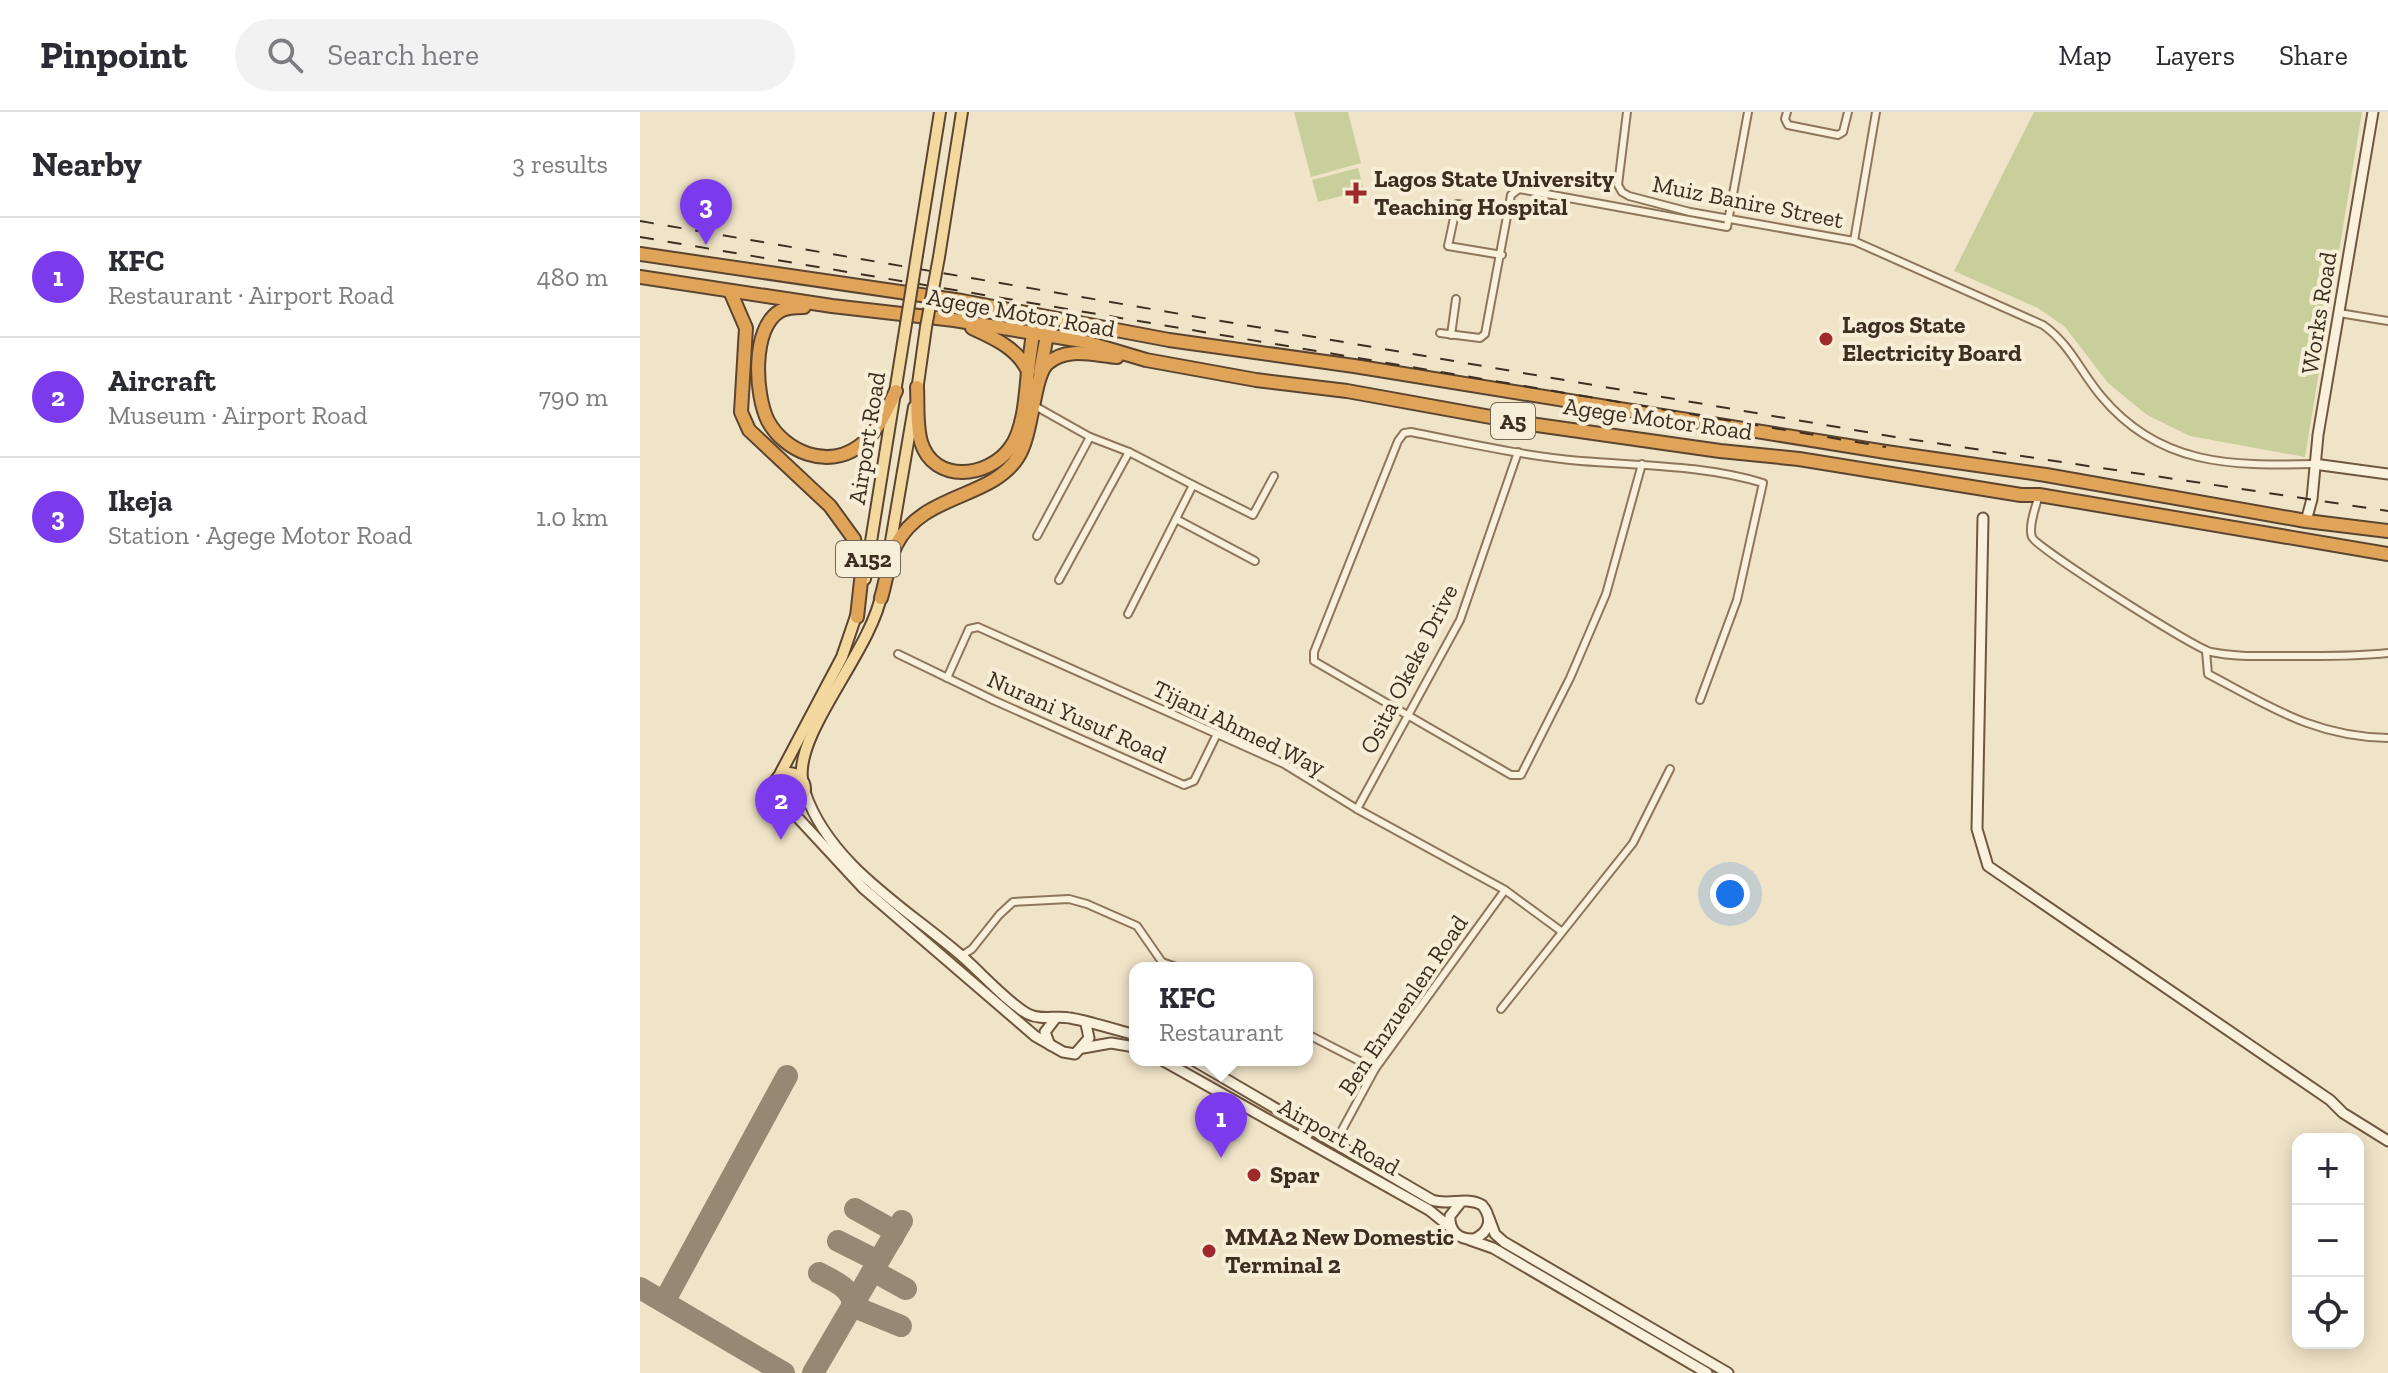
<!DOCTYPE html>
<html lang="en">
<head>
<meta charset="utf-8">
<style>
	:root { --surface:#fff; --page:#f2f2f3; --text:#2b2b33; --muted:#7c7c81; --line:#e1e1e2; --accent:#7c3aed }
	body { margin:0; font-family:"Zilla Slab",serif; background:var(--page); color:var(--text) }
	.controls { position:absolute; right:24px; bottom:24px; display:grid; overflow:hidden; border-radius:16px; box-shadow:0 4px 20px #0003 }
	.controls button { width:72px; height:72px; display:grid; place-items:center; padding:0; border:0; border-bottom:2px solid var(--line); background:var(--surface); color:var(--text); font:40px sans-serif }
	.you { position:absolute; left:1090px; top:782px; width:28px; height:28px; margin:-20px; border:6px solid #fff; border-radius:50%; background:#1a73e8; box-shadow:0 0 0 12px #1a73e833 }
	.badge { display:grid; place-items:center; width:52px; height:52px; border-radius:50%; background:var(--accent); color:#fff; font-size:26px; font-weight:700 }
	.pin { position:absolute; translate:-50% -66px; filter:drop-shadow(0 2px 4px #0008) }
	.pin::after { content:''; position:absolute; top:42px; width:28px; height:24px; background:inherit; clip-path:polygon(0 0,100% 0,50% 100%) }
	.popup { position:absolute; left:489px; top:850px; width:184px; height:104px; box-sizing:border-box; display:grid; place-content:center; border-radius:16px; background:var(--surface); filter:drop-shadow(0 2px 6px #0005); font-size:26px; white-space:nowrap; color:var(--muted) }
	.popup b { font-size:30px; color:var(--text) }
	.popup::after { content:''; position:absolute; left:50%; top:100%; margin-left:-16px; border:16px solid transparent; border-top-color:var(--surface) }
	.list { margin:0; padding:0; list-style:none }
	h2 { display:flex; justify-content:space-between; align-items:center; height:104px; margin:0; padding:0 32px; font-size:34px }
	h2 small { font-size:26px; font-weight:400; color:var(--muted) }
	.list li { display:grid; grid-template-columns:52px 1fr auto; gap:24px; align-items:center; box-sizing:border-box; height:120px; padding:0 32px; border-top:2px solid var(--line) }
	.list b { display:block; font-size:30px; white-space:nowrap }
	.list p { margin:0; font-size:26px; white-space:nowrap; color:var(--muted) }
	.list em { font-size:26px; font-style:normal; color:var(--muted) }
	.icon { flex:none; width:44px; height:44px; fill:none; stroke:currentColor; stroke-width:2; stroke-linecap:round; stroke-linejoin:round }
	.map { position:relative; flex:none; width:1748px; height:1261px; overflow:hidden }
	header { display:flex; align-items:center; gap:48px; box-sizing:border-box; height:112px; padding:0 40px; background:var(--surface); border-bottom:2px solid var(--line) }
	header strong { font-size:38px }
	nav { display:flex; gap:44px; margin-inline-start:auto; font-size:28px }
	.search { width:560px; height:72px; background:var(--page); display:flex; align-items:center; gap:20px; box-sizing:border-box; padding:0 28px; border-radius:44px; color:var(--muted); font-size:30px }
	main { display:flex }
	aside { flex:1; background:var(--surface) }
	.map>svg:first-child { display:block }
</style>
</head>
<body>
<header>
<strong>Pinpoint</strong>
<div class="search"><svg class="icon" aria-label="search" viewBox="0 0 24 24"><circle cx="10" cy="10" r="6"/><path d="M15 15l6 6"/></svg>Search here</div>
<nav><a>Map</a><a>Layers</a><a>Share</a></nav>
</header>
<main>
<aside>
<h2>Nearby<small>3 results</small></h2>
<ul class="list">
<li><span class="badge">1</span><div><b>KFC</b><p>Restaurant · Airport Road</p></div><em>480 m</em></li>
<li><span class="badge">2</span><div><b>Aircraft</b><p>Museum · Airport Road</p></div><em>790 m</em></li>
<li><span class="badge">3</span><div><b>Ikeja</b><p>Station · Agege Motor Road</p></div><em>1.0 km</em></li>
</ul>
</aside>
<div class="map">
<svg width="1748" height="1261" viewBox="0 0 1748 1261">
	<rect width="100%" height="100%" fill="#f0e4c8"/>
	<g fill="#c9cf9b">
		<path d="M654,0H708L721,51L671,65Z"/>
		<path d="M1394,0H1722L1665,345L1550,324L1507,303L1468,271L1425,215L1398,196L1314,159Z"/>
		<path d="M718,56L724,78L678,90L672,68Z"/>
	</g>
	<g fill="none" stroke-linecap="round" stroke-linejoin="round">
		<g stroke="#968974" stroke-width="22">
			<path d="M215,1097L251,1117L253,1125"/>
			<path d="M198,1129L232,1146L235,1155"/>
			<path d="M179,1161C193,1169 211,1175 213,1192"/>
			<path d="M231,1162L237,1161L266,1177"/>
			<path d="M0,1176L144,1261"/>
			<path d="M24,1190L147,964"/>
			<path d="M212,1194L261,1214"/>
			<path d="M173,1261L262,1109"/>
		</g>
		<g stroke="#8d765c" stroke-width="10">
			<g id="street">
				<path d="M987,0L978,73L982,80L989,84L1050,100L1214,129L1403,213C1430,232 1440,259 1461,284C1519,354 1591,354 1674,352"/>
				<path d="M1147,0L1145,7L1148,13L1198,23L1203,20L1208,0"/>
				<path d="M1214,129L1236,0"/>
				<path d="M862,143L808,134L817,92L866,100"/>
				<path d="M1699,201L1748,209"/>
				<path d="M800,221L840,226L845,222L871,83L879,77L1087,115L1108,0"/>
				<path d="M811,223L816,187"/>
				<path d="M395,294L450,325L489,340L553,373L488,502"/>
				<path d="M1002,352L966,482L930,566L881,663H871L674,549V540L758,329L764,321L771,320C827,331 884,344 941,349C1003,354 1063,353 1123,371L1097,488L1060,588"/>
				<path d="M553,373L613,403L634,364"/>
				<path d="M1399,383C1396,394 1388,414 1392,425C1395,435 1554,536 1571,540C1595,545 1620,544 1644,544C1679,544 1713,545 1748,541"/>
				<path d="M536,407L615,449"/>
				<path d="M397,424L450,325"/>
				<path d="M419,468L489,340"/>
				<path d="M1566,539L1568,562C1631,595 1675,625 1748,626"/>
				<path d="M258,542L353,588L544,673L554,669L577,622"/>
				<path d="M307,566L329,517L338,515L644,652L717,697L865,778L921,819"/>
				<path d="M717,697L820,508L878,340"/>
				<path d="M321,844L332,837L359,803L373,790L429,787L447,792L497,814L522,850L539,856"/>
				<path d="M861,897L993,731L1030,657"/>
				<path d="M667,922L735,957"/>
				<path d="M695,1031L735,957L865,778"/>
			</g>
		</g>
		<g stroke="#6f573f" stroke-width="13">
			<g id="secondary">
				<path d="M1674,352L1748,362"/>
				<path d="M1343,406L1337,717L1348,754L1690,988L1703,1001L1748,1029"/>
				<path d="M1666,409L1672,387L1678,323L1733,0"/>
				<path d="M165,680C190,754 268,797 324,846C341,861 369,892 388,902C402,909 416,903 430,906C452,910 474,917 495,923"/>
				<path d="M147,694L223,776L395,924L423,940L435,942L449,926L446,912"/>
				<path d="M410,933L405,920L415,907"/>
				<path d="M443,936L471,931L495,935"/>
				<path d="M522,948L789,1098L810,1115"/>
				<path d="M553,948L792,1088C809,1094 827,1084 842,1093C853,1106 850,1120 834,1127C819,1128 809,1119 810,1104L821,1090"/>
				<path d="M849,1106L855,1122L864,1130L1088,1261"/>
				<path d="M830,1128L853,1136L1067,1261"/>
			</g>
		</g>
		<g stroke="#5b4430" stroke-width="14">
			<g id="primary">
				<path d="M277,143L300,0"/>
				<path d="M299,145L322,0"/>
				<path d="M277,279L286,215"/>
				<path d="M249,441L274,295"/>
				<path d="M225,467L266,212"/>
				<circle cx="149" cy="677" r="16"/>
				<path d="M138,666L202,545L218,498"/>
				<path d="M162,667C156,618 232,538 242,480"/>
			</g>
		</g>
		<g stroke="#5b4430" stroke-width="16">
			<g id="highway">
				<path d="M0,142L322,189L529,228L714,254L1246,340L1406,363L1666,409L1748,419"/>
				<path d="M0,165L192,194L314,208L442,229L506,248L616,268L707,279L890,312L1080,339L1159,347L1381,383H1399L1748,442"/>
				<path d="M90,179L106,216L101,300L109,318L190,394L214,427L222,460L217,505"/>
				<path d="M164,195C156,195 147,195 140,199C111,216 115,283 128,309C145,340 187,357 218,335C237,322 246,299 256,279"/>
				<path d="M388,258L393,221"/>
				<path d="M400,260L407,223"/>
				<path d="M277,275C278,293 276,313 281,330C294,372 348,366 370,336C384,318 386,281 388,259C377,236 354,226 332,216"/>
				<path d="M241,486C246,470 248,449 256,433C282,381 352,387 378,345C393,322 393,266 407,252C426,234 454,243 477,245"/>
			</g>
		</g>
		<use href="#street" stroke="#faf1dc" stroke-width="6"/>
		<use href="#secondary" stroke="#faf1dc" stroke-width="9"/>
		<use href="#primary" stroke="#f3d9a0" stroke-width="10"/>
		<use href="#highway" stroke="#e0a458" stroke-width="12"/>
		<g stroke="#3d2e20" stroke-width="2" stroke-dasharray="14 14" stroke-linecap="butt">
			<path d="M0,109L1255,325L1748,399"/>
			<path d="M0,125L1246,335"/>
		</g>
		<g stroke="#5b4430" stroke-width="14" stroke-linecap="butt">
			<g id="primary-bridge">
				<path d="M266,212L277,143"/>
				<path d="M286,215L299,145"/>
			</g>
		</g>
		<use href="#primary-bridge" stroke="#f3d9a0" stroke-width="10"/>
	</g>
	<g fill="#9e2a2b" stroke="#f7eed8" stroke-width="3">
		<path d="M712 69h8v8h8v8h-8v8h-8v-8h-8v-8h8z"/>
		<circle cx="1186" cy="227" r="8"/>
		<circle cx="614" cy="1063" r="8"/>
		<circle cx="569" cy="1139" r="8"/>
	</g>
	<g text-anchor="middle" stroke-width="8" stroke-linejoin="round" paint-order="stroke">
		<g fill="#f7eed8" stroke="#756857" stroke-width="2">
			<rect x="851" y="291" width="44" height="36" rx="6"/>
			<rect x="196" y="429" width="64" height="36" rx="6"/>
		</g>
		<g font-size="22" font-weight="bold" fill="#3d2e20">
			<text x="873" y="317">A5</text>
			<text x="228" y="455">A152</text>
		</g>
		<g font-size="24" font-weight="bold" fill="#3d2e20" stroke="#f7eed8" text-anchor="start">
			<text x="734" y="75">Lagos State University<tspan x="734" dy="28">Teaching Hospital</tspan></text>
			<text x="1202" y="221">Lagos State<tspan x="1202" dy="28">Electricity Board</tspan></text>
			<text x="630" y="1071">Spar</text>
			<text x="585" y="1133">MMA2 New Domestic<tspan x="585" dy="28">Terminal 2</tspan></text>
		</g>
		<g font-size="24" fill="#3d2e20" stroke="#f7eed8">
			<text transform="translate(1108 90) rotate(11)" y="8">Muiz Banire Street</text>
			<text transform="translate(381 201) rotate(10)" y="8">Agege Motor Road</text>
			<text transform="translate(1679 201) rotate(-81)" y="8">Works Road</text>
			<text transform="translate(1018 307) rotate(8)" y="8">Agege Motor Road</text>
			<text transform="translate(227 326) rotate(-81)" y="8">Airport Road</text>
			<text transform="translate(769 557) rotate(-63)" y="8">Osita Okeke Drive</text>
			<text transform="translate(437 605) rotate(24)" y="8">Nurani Yusuf Road</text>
			<text transform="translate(599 616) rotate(26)" y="8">Tijani Ahmed Way</text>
			<text transform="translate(763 893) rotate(-56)" y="8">Ben Enzuenlen Road</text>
			<text transform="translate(699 1025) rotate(29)" y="8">Airport Road</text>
		</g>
	</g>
</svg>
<div class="controls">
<button>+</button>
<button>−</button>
<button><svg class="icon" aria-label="locate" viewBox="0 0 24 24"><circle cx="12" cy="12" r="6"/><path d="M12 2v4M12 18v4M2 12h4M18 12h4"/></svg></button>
</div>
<div class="you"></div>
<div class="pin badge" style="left:581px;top:1046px">1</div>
<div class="popup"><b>KFC</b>Restaurant</div>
<div class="pin badge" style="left:141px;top:728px">2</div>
<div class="pin badge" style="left:66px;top:133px">3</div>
</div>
</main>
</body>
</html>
